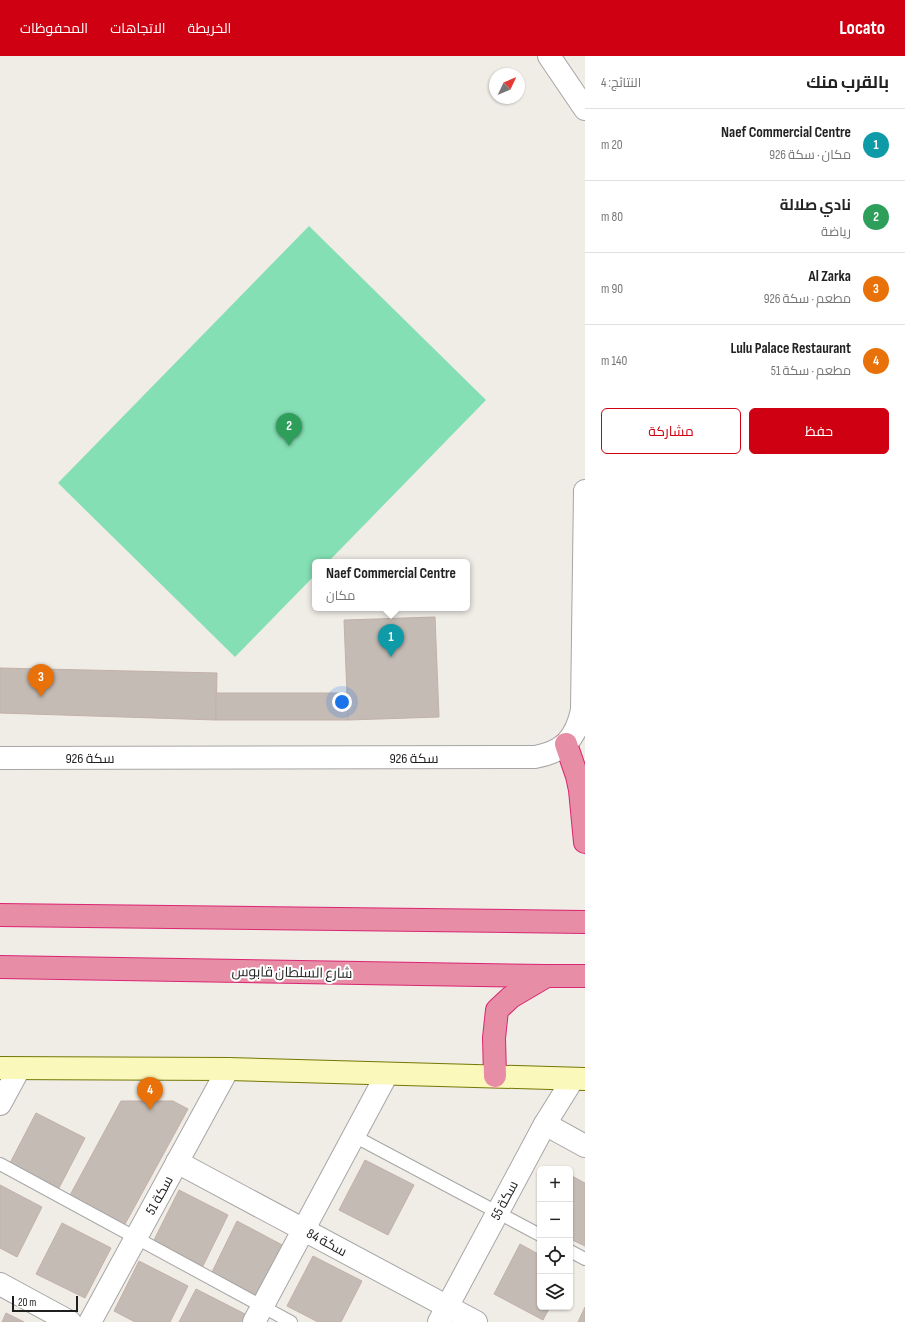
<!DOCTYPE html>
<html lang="ar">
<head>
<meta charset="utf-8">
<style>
	:root { --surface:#fff; --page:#f6f6f6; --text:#222; --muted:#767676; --line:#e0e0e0; --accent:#ce0011 }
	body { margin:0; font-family:"Sofia Sans Condensed",Cairo,sans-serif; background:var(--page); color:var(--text); direction:rtl }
	.controls { position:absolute; right:12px; bottom:12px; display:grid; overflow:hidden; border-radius:6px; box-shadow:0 1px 3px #0004 }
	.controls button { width:36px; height:36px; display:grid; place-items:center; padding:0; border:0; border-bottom:1px solid var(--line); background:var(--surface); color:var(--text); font:20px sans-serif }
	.compass { position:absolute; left:489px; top:12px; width:36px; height:36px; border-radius:50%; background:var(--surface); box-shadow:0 1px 3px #0004; rotate:46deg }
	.scale { position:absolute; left:12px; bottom:10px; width:66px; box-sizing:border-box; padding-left:4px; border:2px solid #1f1f1f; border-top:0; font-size:11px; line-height:14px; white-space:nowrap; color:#1f1f1f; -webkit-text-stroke:3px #fff; paint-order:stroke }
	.you { position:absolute; left:342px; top:646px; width:14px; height:14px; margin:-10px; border:3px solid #fff; border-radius:50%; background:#1a73e8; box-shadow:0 0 0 6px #1a73e833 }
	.badge { display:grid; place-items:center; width:26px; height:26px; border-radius:50%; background:var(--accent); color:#fff; font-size:13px; font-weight:700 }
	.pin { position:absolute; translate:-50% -33px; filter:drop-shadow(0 1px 2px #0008) }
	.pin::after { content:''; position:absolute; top:21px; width:14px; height:12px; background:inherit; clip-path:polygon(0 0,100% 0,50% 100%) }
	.popup { position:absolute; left:312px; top:503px; width:158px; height:52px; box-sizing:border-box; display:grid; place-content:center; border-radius:6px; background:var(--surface); filter:drop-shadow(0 1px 3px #0005); font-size:13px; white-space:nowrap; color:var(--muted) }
	.popup b { font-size:15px; color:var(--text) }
	.popup::after { content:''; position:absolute; left:50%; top:100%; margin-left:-8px; border:8px solid transparent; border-top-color:var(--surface) }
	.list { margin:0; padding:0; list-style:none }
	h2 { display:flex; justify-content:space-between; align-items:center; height:52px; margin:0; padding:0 16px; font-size:17px }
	h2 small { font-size:13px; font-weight:400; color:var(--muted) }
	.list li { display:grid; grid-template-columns:26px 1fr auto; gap:12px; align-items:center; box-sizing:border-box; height:72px; padding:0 16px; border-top:1px solid var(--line) }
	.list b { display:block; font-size:15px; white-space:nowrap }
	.list p { margin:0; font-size:13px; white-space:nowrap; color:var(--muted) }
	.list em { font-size:13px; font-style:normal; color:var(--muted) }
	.actions { display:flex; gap:8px; padding:12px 16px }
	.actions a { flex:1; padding:9px 0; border:1px solid var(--accent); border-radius:6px; text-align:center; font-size:14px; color:var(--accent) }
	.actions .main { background:var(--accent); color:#fff }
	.icon { flex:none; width:22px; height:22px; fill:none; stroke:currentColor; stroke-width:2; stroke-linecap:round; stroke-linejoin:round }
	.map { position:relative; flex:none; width:585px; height:1266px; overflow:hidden; direction:ltr }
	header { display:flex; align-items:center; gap:24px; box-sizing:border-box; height:56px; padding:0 20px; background:var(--accent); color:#fff }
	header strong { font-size:19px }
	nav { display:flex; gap:22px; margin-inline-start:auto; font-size:14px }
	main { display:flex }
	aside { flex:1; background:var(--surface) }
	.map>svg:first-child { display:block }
</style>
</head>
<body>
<header>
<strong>Locato</strong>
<nav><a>الخريطة</a><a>الاتجاهات</a><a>المحفوظات</a></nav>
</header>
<main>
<aside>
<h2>بالقرب منك<small>النتائج: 4</small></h2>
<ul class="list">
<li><span class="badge" style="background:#0f9aa8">1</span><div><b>Naef Commercial Centre</b><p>مكان · سكة 926</p></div><em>20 m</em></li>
<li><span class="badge" style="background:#2e9e5b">2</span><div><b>نادي صلالة</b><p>رياضة</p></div><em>80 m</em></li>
<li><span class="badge" style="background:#e8710a">3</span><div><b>Al Zarka</b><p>مطعم · سكة 926</p></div><em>90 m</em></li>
<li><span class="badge" style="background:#e8710a">4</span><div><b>Lulu Palace Restaurant</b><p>مطعم · سكة 51</p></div><em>140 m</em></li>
</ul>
<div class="actions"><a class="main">حفظ</a><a>مشاركة</a></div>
</aside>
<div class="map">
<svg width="585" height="1266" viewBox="0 0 585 1266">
	<rect width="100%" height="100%" fill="#f0ece6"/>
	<path fill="#84dfb4" d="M309,170L486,344L328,506H315V519L235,601L58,427Z"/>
	<g fill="#c5bbb5" stroke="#c2b1a8">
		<path d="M435,561L439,661L348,664L344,564Z"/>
		<path d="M0,612L217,617L216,664L0,657Z"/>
		<path d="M216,637H347L348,664H216Z"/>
		<path d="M121,1045H173L188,1053L124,1170L69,1141Z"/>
		<path d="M36,1057L85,1082L59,1132L10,1107Z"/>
		<path d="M365,1104L414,1129L388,1179L339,1154Z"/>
		<path d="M570,1119L585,1127V1190L570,1183Z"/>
		<path d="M0,1129L42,1151L17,1201L0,1192Z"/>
		<path d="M179,1134L228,1159L203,1210L154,1184Z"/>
		<path d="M237,1165L286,1191L260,1241L212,1216Z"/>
		<path d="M62,1167L111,1192L85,1242L36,1218Z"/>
		<path d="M520,1188L540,1199V1251H550L543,1264L494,1238Z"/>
		<path d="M313,1200L362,1225L341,1266H318L287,1250Z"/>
		<path d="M139,1205L188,1230L170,1266H135L114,1255Z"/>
		<path d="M196,1233L245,1258L241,1266H179Z"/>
		<path d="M585,1251V1266H578Z"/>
		<path d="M6,1257L24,1266H2Z"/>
	</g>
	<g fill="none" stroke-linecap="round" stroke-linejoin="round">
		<g stroke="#a6a6a6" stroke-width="14">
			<g id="lane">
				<path d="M354,1080L540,1179"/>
				<path d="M0,1108L291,1266"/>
				<path d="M570,1195L585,1203"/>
			</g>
		</g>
		<g stroke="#a6a6a6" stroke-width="24">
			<g id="street">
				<path d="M549,0L585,53"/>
				<path d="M0,702L535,701C563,696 576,683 582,654L585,435"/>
				<path d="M0,1048L19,1013"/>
				<path d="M545,1068L585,1090"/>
				<path d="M177,1106L476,1266"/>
				<path d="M0,1228L70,1266"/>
				<path d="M90,1266L228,1013"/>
				<path d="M254,1266L387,1018"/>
				<path d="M439,1266L545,1068L573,1023"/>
			</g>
		</g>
		<g stroke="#757805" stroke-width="24">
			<path id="secondary" d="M0,1012L228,1013L585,1023"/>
		</g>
		<g stroke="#db2572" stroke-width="24">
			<g id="highway">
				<path d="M566,688L577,720L580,734L585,786"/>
				<path d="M0,859L585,866"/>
				<path d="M0,911L545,920H585"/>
				<path d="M495,1020L494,982L497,954L511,941L545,921"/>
			</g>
		</g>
		<use href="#lane" stroke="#fff" stroke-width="12"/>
		<use href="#street" stroke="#fff" stroke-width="22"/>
		<use href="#secondary" stroke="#faf8ba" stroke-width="22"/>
		<use href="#highway" stroke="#e78da5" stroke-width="22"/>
	</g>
	<g text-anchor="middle" stroke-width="4" stroke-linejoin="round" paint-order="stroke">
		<g font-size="14" fill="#1f1f1f" stroke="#fff">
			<text x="90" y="707">سكة 926</text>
			<text x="414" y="707">سكة 926</text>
			<text transform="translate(292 916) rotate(1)" y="5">شارع السلطان قابوس</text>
			<text transform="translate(159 1139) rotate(-61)" y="5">سكة 51</text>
			<text transform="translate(504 1144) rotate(-62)" y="5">سكة 55</text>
			<text transform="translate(327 1186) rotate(28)" y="5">سكة 84</text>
		</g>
	</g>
</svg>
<div class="controls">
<button>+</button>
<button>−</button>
<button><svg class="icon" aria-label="locate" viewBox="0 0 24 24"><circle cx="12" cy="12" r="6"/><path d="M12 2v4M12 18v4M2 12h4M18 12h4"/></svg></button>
<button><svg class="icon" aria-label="layers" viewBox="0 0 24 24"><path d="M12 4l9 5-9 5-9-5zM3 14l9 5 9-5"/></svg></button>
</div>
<svg class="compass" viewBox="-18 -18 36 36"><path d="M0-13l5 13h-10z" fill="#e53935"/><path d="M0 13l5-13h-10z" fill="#767676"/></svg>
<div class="scale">20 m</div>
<div class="you"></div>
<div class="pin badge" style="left:391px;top:601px;background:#0f9aa8">1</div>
<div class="popup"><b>Naef Commercial Centre</b>مكان</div>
<div class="pin badge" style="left:289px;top:390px;background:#2e9e5b">2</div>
<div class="pin badge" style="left:41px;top:641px;background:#e8710a">3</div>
<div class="pin badge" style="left:150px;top:1054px;background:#e8710a">4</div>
</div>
</main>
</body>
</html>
